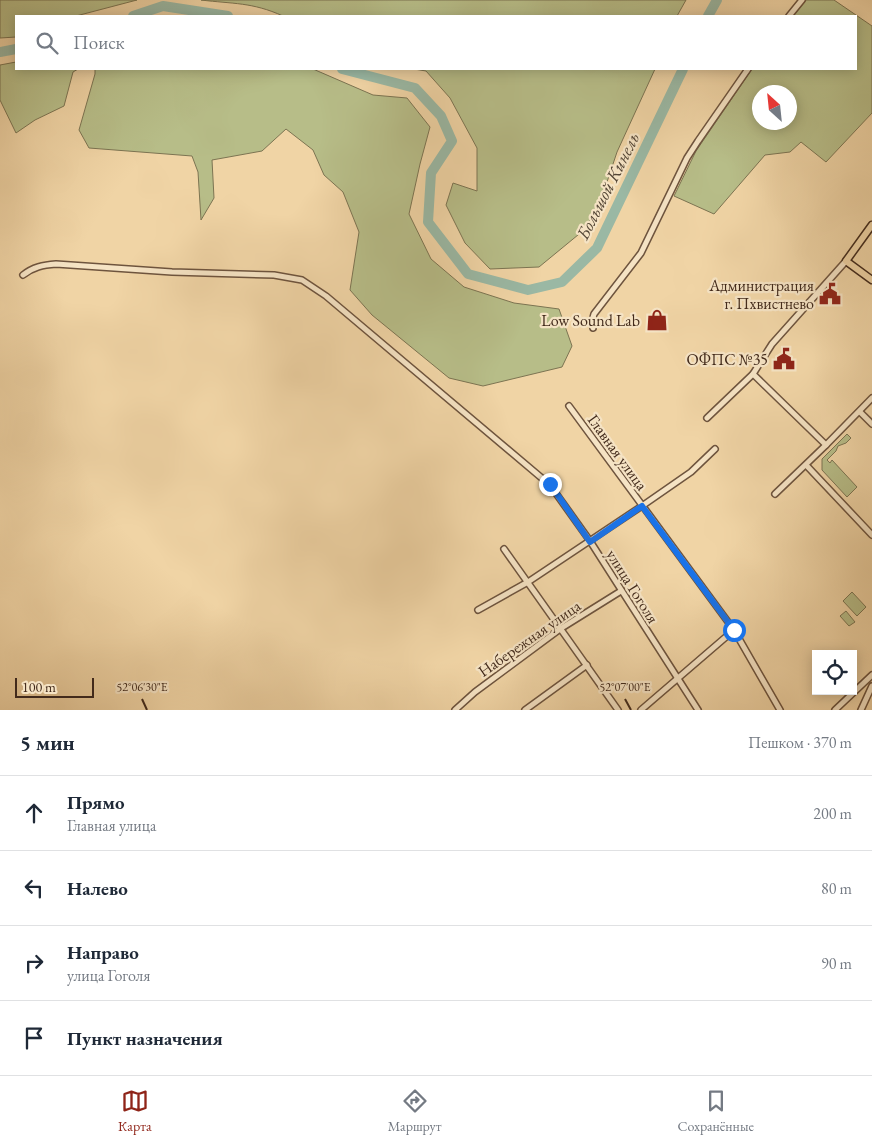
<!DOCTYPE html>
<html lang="ru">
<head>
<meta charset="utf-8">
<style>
	:root { --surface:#fff; --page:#f2f2f3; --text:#1f2937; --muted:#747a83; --line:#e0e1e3; --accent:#8f2418 }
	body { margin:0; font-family:"EB Garamond",serif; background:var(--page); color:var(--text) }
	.controls { position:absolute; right:15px; bottom:15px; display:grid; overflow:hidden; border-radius:0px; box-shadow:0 2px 12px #0003 }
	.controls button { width:45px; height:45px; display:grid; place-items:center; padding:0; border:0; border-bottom:1px solid var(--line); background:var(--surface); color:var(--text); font:25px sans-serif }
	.compass { position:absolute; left:752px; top:85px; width:45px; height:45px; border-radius:50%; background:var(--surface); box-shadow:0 2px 12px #0003; rotate:333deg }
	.scale { position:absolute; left:15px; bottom:12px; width:79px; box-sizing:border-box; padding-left:5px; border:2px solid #422a1b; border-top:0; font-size:14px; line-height:18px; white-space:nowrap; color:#422a1b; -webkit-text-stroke:4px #f5e3c4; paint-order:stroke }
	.stop { position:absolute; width:15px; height:15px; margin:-11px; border:4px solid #1a73e8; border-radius:50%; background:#fff }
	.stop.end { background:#1a73e8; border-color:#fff; box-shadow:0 1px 5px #0008 }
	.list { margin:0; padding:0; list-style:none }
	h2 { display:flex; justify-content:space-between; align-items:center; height:65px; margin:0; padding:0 20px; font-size:21px }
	h2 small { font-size:16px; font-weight:400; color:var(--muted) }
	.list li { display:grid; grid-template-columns:32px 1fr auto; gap:15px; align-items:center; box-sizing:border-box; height:75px; padding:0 20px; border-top:1px solid var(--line) }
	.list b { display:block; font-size:19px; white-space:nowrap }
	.list p { margin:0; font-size:16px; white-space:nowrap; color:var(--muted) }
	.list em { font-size:16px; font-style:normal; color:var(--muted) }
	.icon { flex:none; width:28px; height:28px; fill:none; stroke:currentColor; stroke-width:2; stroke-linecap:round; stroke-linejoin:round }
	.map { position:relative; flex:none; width:872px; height:710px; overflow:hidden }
	.search { position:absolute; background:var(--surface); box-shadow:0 2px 12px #0003; left:15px; right:15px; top:15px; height:55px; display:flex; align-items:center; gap:12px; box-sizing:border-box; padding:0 18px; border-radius:0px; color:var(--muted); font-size:19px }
	.sheet { height:365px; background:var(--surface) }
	nav { display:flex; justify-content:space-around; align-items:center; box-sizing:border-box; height:70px; border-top:1px solid var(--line); background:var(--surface); font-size:14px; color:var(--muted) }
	nav a { display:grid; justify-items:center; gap:2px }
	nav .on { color:var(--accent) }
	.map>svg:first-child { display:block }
</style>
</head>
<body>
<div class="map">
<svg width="872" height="710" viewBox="0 0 872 710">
	<rect width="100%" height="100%" fill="#f0d4a5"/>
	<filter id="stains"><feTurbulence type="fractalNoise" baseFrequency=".004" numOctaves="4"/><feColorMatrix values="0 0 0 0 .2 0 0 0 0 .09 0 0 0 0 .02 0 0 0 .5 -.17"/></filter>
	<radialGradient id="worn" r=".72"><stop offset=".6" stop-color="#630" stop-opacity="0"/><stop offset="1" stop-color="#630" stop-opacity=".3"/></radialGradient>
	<g fill="#b7bd88" stroke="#7c7452" fill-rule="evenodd">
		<path d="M0,0H137L76,16H16V37L0,38Z"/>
		<path d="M201,0H686L677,16H283C252,2 233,4 201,0Z"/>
		<path d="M806,0H834L872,26V113L826,162L801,142L790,152L765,155L714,214L674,196L696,151L752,69H856V16H793ZM760,92H790V122H760Z"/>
		<path d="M16,62V69H78L73,72L64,106L35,120L16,133L0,100V65Z"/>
		<path d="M95,69H313L373,95L407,98L430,127L420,164L409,214L431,259L464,287L514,303L559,309L572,346L562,367L483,386L449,378L372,315L350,290L359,232L343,192L324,175L313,150L286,129L262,151L212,160L214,198L201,220L198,172L192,156L89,148L79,130L95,74Z"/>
		<path d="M414,69H655L617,152L600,203L584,230L539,267L490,269L465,243L446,205L453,183L477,191V148L450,98L426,71Z"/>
		<path d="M847,434L851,438L846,443L838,446L836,451L827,460L830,463L832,460L857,487L847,497L822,470V459Z"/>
		<path d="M852,592L866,607L857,616L843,601Z"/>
		<path d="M846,611L855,622L849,626L840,616Z"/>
	</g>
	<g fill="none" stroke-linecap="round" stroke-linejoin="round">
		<g stroke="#9ab8a4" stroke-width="10">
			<path d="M133,16L163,6L228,16"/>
			<path d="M708,16L717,0"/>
			<path d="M0,52L16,49"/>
			<path d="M342,69L415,88L441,116L452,141L431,173L428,222L468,274L528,290L562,282L597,248L683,69"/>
		</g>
		<g stroke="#6e543e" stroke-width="8">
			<g id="minor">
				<path d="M789,16L802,0"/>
				<path d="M23,275C33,267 43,265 56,264L172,272L274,275L302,280L326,296L550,485L590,541L698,710"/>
				<path d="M593,328L592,321L594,314L641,253L687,158L698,141L748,69"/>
				<path d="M753,374L826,445"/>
				<path d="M569,406L734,630L780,710"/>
				<path d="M860,412L872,424"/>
				<path d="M707,418L753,374L772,344L846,261"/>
				<path d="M806,465L872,535"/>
				<path d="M775,494L826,445L872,398"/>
				<path d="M504,549L618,710"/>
				<path d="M478,610L528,582L642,506L691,472L715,449"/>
				<path d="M455,710L475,692L560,629L621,591"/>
				<path d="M525,710L587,665"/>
				<path d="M641,710L734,630"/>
				<path d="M835,710L872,675"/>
				<path d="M861,710L872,686"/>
			</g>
		</g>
		<g stroke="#422a1b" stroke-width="9">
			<path id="major" d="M872,225L846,261L872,280"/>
		</g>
		<use href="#minor" stroke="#f5e3c4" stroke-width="5"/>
		<use href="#major" stroke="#f0d4a5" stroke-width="6"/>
	</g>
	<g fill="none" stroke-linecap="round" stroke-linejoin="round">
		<path stroke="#1a73e8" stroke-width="6" d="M550,484L590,542L642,506L734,630"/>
	</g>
	<path fill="none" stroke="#422a1b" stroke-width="2" d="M142,699L147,710M625,699L631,710"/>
	<defs>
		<g id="civic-bare" transform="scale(1.725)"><path d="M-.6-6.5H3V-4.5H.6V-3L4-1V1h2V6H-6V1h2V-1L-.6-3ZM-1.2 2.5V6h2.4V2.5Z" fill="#8f2418" stroke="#f5e3c4" stroke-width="2.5" paint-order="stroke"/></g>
		<g id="shop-bare" transform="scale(1.725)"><path d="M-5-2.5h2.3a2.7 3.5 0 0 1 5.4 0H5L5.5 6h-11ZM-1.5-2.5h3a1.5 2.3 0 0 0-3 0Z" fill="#8f2418" stroke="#f5e3c4" stroke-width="2.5" paint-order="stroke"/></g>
	</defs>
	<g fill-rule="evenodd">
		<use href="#civic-bare" x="830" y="294"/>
		<use href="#shop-bare" x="657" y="320"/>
		<use href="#civic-bare" x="784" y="359"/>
	</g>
	<g text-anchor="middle" stroke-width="4.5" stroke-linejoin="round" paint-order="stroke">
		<g font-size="16" fill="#422a1b" stroke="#f5e3c4" text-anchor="end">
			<text x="814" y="291">Администрация<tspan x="814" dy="18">г. Пхвистнево</tspan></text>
			<text x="640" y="326">Low Sound Lab</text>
			<text x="768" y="365">ОФПС №35</text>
		</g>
		<g font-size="16" fill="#422a1b" stroke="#f5e3c4">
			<text transform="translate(618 452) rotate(54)" y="6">Главная улица</text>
			<text transform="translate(633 586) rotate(58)" y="6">улица Гоголя</text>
			<text transform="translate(529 638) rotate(-35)" y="6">Набережная улица</text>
		</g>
		<g font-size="18" font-style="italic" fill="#544636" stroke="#f5e3c4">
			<text transform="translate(608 186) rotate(-63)" y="6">Большой Кинель</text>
		</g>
	</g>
	<g font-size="12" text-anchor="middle" fill="#422a1b" stroke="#f5e3c4" stroke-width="4.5" stroke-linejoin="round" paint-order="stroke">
		<text x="142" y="691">52°06'30"E</text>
		<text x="625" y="691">52°07'00"E</text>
	</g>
	<rect width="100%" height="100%" filter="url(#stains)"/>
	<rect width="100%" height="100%" fill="url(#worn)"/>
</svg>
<div class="controls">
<button><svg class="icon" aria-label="locate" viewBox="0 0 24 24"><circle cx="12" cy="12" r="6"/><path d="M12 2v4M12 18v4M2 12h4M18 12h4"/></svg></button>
</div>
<svg class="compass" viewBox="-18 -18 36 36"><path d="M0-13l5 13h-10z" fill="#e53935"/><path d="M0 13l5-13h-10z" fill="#747a83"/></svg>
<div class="scale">100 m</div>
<div class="stop" style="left:734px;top:630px"></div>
<div class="stop end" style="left:550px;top:484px"></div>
<div class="search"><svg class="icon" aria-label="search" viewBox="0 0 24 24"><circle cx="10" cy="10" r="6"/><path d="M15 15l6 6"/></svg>Поиск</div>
</div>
<section class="sheet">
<h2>5 мин<small>Пешком · 370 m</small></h2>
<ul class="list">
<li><svg class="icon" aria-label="ahead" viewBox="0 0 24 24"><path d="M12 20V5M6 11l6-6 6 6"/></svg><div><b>Прямо</b><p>Главная улица</p></div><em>200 m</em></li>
<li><svg class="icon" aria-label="left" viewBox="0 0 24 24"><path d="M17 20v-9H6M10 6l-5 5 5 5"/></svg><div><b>Налево</b></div><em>80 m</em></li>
<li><svg class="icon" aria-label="right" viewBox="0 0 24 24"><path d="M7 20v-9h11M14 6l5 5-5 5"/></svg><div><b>Направо</b><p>улица Гоголя</p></div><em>90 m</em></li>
<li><svg class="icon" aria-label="arrive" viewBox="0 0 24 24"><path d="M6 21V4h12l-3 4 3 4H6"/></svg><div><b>Пункт назначения</b></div></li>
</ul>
</section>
<nav>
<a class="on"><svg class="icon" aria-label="map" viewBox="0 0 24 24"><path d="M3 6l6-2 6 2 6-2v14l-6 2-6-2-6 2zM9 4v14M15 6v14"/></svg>Карта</a>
<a><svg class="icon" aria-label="directions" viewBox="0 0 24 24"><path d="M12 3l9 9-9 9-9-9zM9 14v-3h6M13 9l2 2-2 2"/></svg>Маршрут</a>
<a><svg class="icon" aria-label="saved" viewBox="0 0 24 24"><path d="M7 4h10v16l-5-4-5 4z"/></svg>Сохранённые</a>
</nav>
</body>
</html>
